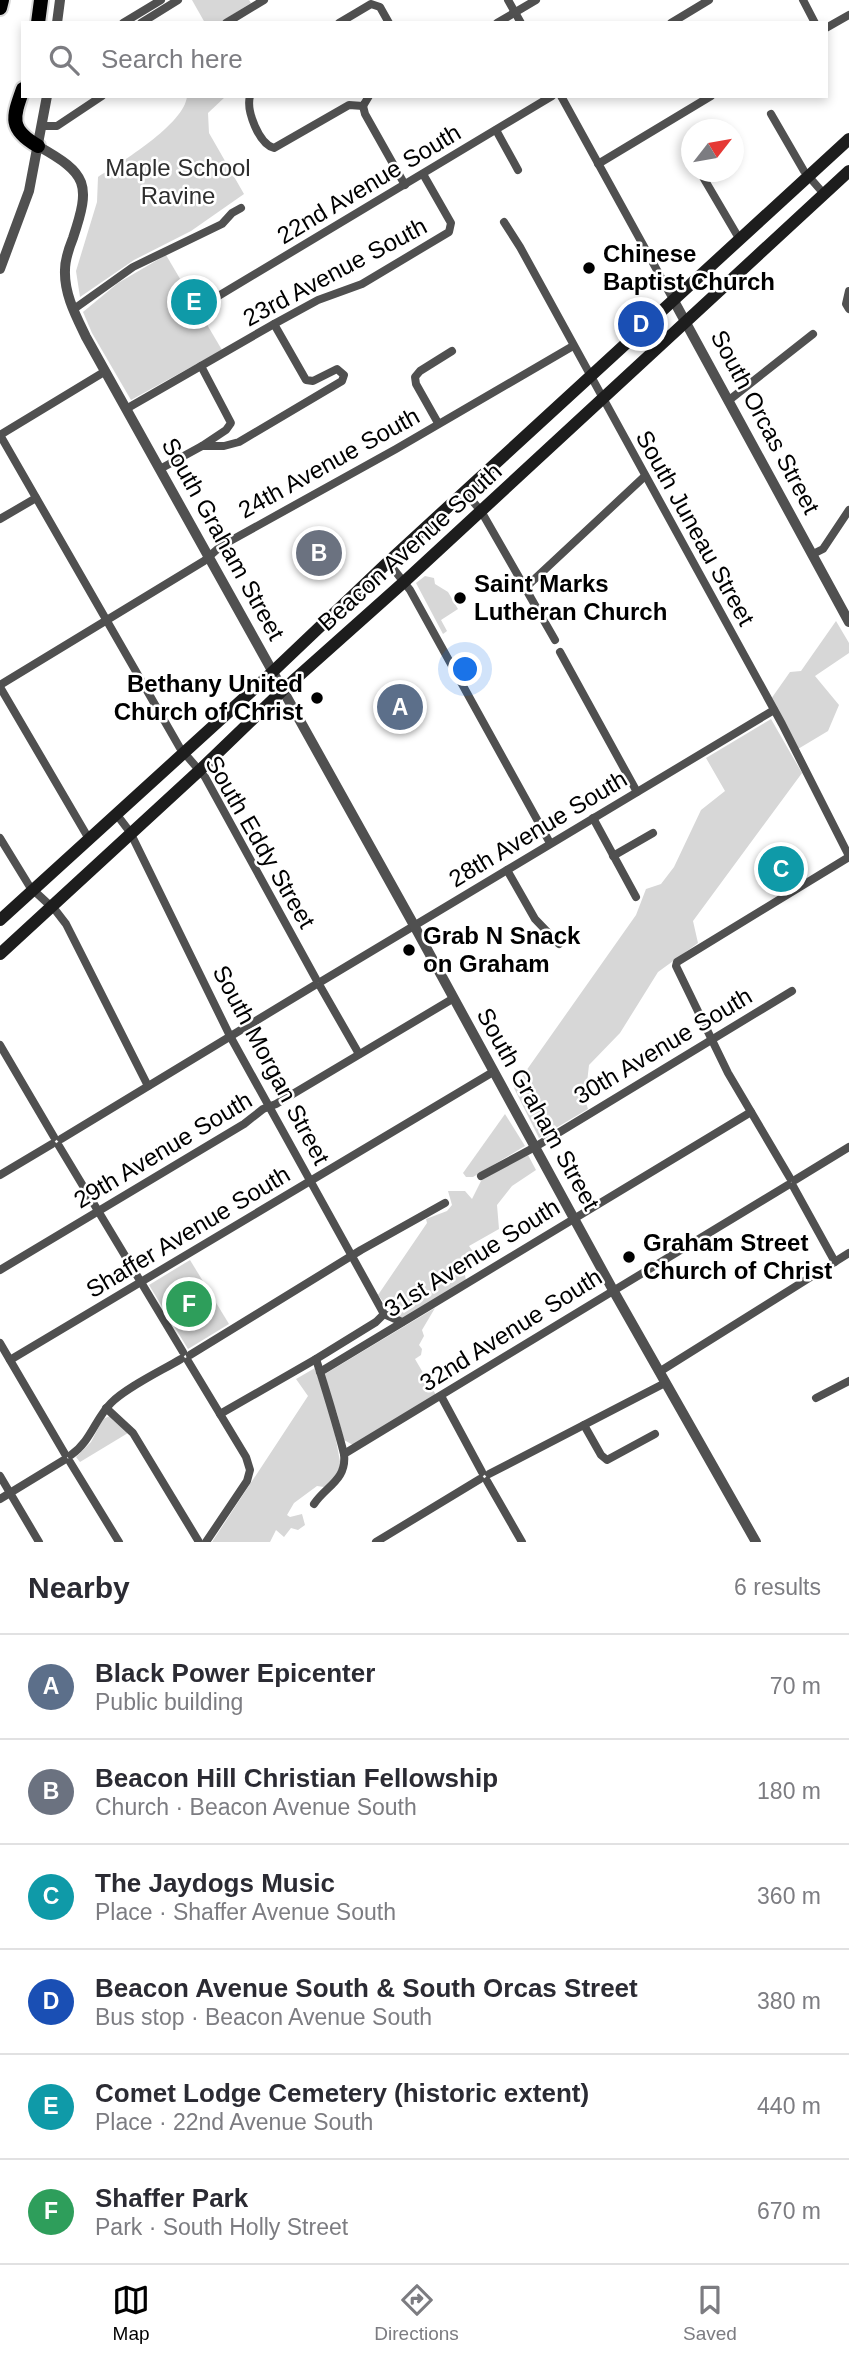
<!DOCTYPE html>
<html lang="en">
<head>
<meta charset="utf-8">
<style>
	:root { --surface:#fff; --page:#f7f7f7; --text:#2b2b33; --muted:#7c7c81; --line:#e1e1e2; --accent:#000 }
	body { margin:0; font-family:Arial,sans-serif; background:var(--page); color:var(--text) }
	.compass { position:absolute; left:681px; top:119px; width:63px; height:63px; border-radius:50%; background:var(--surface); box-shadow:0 4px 10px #0003; rotate:59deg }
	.you { position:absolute; left:466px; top:670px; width:24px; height:24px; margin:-18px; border:5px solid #fff; border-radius:50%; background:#1a73e8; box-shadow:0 0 0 10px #1a73e833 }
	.badge { display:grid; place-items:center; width:46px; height:46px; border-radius:50%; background:var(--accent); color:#fff; font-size:23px; font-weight:700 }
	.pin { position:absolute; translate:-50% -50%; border:4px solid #fff; box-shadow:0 2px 7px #0006 }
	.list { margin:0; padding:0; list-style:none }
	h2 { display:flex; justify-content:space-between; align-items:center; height:91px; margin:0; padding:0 28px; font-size:30px }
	h2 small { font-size:23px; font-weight:400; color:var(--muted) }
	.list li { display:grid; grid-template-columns:46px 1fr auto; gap:21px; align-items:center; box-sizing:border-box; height:105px; padding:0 28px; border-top:2px solid var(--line) }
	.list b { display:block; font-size:26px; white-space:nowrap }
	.list p { margin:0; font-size:23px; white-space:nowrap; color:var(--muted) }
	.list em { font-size:23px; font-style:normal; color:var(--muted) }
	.icon { flex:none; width:38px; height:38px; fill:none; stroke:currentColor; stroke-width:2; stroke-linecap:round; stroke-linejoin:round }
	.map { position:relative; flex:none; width:849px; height:1542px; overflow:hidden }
	.search { position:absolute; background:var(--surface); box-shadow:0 4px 10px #0003; left:21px; right:21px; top:21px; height:77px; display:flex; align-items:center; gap:18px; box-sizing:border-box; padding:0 24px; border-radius:0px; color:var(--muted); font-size:26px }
	.sheet { height:721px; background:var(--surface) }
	nav { display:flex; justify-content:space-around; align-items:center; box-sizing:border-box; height:98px; border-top:2px solid var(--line); background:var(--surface); font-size:19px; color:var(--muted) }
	nav a { display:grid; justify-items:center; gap:4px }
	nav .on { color:var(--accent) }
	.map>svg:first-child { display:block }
</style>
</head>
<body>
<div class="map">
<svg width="849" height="1542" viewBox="0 0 849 1542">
	<rect width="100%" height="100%" fill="#fff"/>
	<g fill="#d7d7d7">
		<path d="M192,0H249L251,3L219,23H205Z"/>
		<path d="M187,96H226L208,113L209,133L244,194L191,231L134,260L80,297L76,271L97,202L98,177C120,163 185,124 187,96Z"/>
		<path d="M166,255L222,350L131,400L92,333L83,312L118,283Z"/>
		<path d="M425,576L434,578L435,584L448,592L458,609L441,620L447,631L443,634L416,583Z"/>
		<path d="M836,621L849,643V653L815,676L839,705L828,731L798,749L771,699L790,672L801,671Z"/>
		<path d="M771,719L802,773L693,921L698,943L658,972L620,1033L589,1065L585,1100L588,1109L539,1138L514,1088L636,915L646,889L661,884L674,867L701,810L725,791L706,758Z"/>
		<path d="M505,1114L525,1146L473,1177H466L463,1173Z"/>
		<path d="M528,1155L536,1170L512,1186L497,1205L499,1229L469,1246L474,1253L464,1269L466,1281L405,1318L394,1316L378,1295L427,1223L426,1219L447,1211L452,1205L448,1191H465L472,1199L482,1179Z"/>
		<path d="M190,1260L229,1324L188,1349L149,1285Z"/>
		<path d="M435,1308L422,1330L424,1336L419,1345L422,1349L421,1355L415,1359L436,1395L353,1445L344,1440L337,1413L324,1380L325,1374Z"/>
		<path d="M315,1368L333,1424L341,1467L336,1476L324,1487L317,1486L294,1503L287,1515L290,1517L302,1514L305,1525L298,1530L291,1528L284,1537L276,1530L270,1542H212L308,1396L296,1379Z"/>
		<path d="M110,1416L128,1433L80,1462L76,1457L91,1442L103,1419Z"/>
	</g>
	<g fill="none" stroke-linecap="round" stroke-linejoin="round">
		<g stroke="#dbdbdb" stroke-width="18">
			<g id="motorway">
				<path d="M0,8L2,0"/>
				<path d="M38,23L41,0"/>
				<path d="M23,89C13,117 8,129 38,146"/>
			</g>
		</g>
		<g stroke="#505050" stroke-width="8">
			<path d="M508,0L521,23"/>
			<path d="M803,0L815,23"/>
			<path d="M123,23L161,0"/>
			<path d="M141,23L178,0"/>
			<path d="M226,23L264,0"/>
			<path d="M339,23L371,4L380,7L389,23"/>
			<path d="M497,23L536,0"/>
			<path d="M671,23L709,0"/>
			<path d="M826,28L849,15"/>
			<path d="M250,96C246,111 259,144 274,148L349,105L363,106L369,96"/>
			<path d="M561,96L674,301"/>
			<path d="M363,106L365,114L405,185"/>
			<path d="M771,114L804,171L824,194"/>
			<path d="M41,126H57L102,96"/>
			<path d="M496,130L518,170"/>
			<path d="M598,164L711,96"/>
			<path d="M700,172L740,240"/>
			<path d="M504,222L520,247L782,724L849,856"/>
			<path d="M849,291L846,304L849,309"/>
			<path d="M205,304L552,96"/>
			<path d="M74,309L133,267L222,224L232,213L241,208"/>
			<path d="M201,366L231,423L226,430L202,446"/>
			<path d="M728,401L813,334"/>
			<path d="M126,409L274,324L318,300L362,284L449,232L451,223L423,174"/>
			<path d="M438,423L416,384L415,377L420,371L452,351"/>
			<path d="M0,435L180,748L205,777L316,979"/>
			<path d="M0,435L104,372"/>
			<path d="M160,469L202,446H224L239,442L342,381L344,375L337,369L313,381L306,380L274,324"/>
			<path d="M464,491L481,511L555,640"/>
			<path d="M0,519L36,498"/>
			<path d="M813,554L823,549L849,510"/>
			<path d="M388,562L410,590L550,843"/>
			<path d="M525,588L645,476"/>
			<path d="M560,652L637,792"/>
			<path d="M0,685L204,561L221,546L396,449L573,346"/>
			<path d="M0,687L89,839"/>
			<path d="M117,815L130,832L230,1036L384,1314L402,1322"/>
			<path d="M593,818L636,897"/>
			<path d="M0,838L30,887L56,911L66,924L148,1086"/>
			<path d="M613,856L653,833"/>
			<path d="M507,870L535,919L559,944"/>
			<path d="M322,981L774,710"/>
			<path d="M320,986L359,1054"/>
			<path d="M0,1045L54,1137"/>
			<path d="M61,1139L315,985"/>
			<path d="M59,1146L183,1352"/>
			<path d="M0,1175L52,1144"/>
			<path d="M481,1176L535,1147L792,991"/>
			<path d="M790,1178L728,1073L676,966L677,962L849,857"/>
			<path d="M795,1180L849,1147"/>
			<path d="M793,1186L835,1262"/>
			<path d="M0,1270L244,1124L263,1109L276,1104L454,998"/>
			<path d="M0,1343L65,1454"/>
			<path d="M190,1355L361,1250L445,1203"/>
			<path d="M316,1359C326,1391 336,1422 344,1454"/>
			<path d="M10,1360L493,1072"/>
			<path d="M188,1361L246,1457L250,1470L247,1481L206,1542"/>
			<path d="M320,1372L751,1112"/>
			<path d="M659,1372L849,1253"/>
			<path d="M441,1396L482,1472"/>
			<path d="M816,1398L849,1381"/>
			<path d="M106,1408L133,1433L199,1542"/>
			<path d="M220,1414L316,1359L376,1322L384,1314"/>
			<path d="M584,1425L601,1455L607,1460L655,1434"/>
			<path d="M71,1455C91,1441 95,1419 111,1403C127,1387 161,1371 181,1359"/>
			<path d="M70,1462L119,1542"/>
			<path d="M489,1474L665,1383"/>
			<path d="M0,1476L39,1542"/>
			<path d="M487,1481L522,1542"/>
			<path d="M0,1499L64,1460"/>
			<path d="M314,1504C326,1486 347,1480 344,1454L788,1185"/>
			<path d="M376,1542L480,1479"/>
		</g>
		<g stroke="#505050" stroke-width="10">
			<path d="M57,23L60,0"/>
			<path d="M38,146C88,174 91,184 73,238C69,248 65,259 65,270C64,294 76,316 86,337L410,918L613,1290L756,1542"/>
			<path d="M0,269L29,191L47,96"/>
			<path d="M674,301L849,622"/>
		</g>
		<g stroke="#1d1d1d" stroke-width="12">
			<path d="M0,920L265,679L388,562L849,139"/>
			<path d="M0,954L200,770L284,689L404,582L849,171"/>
		</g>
		<use href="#motorway" stroke="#000" stroke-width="14"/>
	</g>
	<g fill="#000" stroke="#fff" stroke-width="2.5">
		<circle cx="589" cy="268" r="7"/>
		<circle cx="460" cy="598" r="7"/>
		<circle cx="317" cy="698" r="7"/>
		<circle cx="409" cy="950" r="7"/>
		<circle cx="629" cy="1257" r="7"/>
	</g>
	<g text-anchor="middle" stroke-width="5" stroke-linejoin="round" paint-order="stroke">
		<g font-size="24" fill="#2e2e2e" stroke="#fff">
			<text x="178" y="176">Maple School<tspan x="178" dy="28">Ravine</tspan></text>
		</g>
		<g font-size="24" fill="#000" stroke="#fff">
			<text transform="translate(369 184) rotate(-31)" y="8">22nd Avenue South</text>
			<text transform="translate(335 272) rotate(-28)" y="8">23rd Avenue South</text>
			<text transform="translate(765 422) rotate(62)" y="8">South Orcas Street</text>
			<text transform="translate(329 463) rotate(-29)" y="8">24th Avenue South</text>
			<text transform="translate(695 528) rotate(61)" y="8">South Juneau Street</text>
			<text transform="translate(223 539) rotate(61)" y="8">South Graham Street</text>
			<text transform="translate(410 547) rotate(-42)" y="8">Beacon Avenue South</text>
			<text transform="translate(538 829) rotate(-31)" y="8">28th Avenue South</text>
			<text transform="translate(260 842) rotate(60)" y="8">South Eddy Street</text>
			<text transform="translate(663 1046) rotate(-31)" y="8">30th Avenue South</text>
			<text transform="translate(271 1065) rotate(62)" y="8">South Morgan Street</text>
			<text transform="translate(538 1109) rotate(61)" y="8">South Graham Street</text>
			<text transform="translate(163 1150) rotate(-31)" y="8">29th Avenue South</text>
			<text transform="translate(188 1232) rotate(-31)" y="8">Shaffer Avenue South</text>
			<text transform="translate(472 1258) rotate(-32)" y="8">31st Avenue South</text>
			<text transform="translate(511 1330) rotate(-32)" y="8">32nd Avenue South</text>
		</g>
		<g font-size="24" font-weight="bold" fill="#000" stroke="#fff" text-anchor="start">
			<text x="603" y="262">Chinese<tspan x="603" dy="28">Baptist Church</tspan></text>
			<text x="474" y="592">Saint Marks<tspan x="474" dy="28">Lutheran Church</tspan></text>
			<text x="303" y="692" text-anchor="end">Bethany United<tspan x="303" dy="28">Church of Christ</tspan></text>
			<text x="423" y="944">Grab N Snack<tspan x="423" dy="28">on Graham</tspan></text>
			<text x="643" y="1251">Graham Street<tspan x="643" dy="28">Church of Christ</tspan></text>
		</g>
	</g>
</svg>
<svg class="compass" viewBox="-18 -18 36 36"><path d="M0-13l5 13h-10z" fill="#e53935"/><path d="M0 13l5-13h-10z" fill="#7c7c81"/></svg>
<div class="you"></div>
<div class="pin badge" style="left:400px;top:707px;background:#5c6f8a">A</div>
<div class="pin badge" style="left:319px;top:553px;background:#6b7280">B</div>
<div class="pin badge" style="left:781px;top:869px;background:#0f9aa8">C</div>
<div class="pin badge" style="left:641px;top:324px;background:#1a4fb4">D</div>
<div class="pin badge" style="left:194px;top:302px;background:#0f9aa8">E</div>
<div class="pin badge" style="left:189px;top:1304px;background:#2e9e5b">F</div>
<div class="search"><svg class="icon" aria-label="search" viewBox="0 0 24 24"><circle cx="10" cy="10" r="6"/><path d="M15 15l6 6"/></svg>Search here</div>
</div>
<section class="sheet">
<h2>Nearby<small>6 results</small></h2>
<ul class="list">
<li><span class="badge" style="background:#5c6f8a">A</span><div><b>Black Power Epicenter</b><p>Public building</p></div><em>70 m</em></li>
<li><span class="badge" style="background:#6b7280">B</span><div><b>Beacon Hill Christian Fellowship</b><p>Church · Beacon Avenue South</p></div><em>180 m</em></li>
<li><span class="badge" style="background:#0f9aa8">C</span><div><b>The Jaydogs Music</b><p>Place · Shaffer Avenue South</p></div><em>360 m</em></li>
<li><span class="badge" style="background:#1a4fb4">D</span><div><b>Beacon Avenue South &amp; South Orcas Street</b><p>Bus stop · Beacon Avenue South</p></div><em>380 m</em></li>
<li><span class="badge" style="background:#0f9aa8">E</span><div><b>Comet Lodge Cemetery (historic extent)</b><p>Place · 22nd Avenue South</p></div><em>440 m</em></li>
<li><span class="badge" style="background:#2e9e5b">F</span><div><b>Shaffer Park</b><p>Park · South Holly Street</p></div><em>670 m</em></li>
</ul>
</section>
<nav>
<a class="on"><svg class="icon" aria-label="map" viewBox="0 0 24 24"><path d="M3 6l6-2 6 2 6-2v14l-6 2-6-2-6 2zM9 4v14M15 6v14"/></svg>Map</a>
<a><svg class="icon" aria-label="directions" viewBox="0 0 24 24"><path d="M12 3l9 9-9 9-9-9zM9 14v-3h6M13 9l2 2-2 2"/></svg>Directions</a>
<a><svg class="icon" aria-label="saved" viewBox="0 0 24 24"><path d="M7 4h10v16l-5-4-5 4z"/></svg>Saved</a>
</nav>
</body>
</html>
